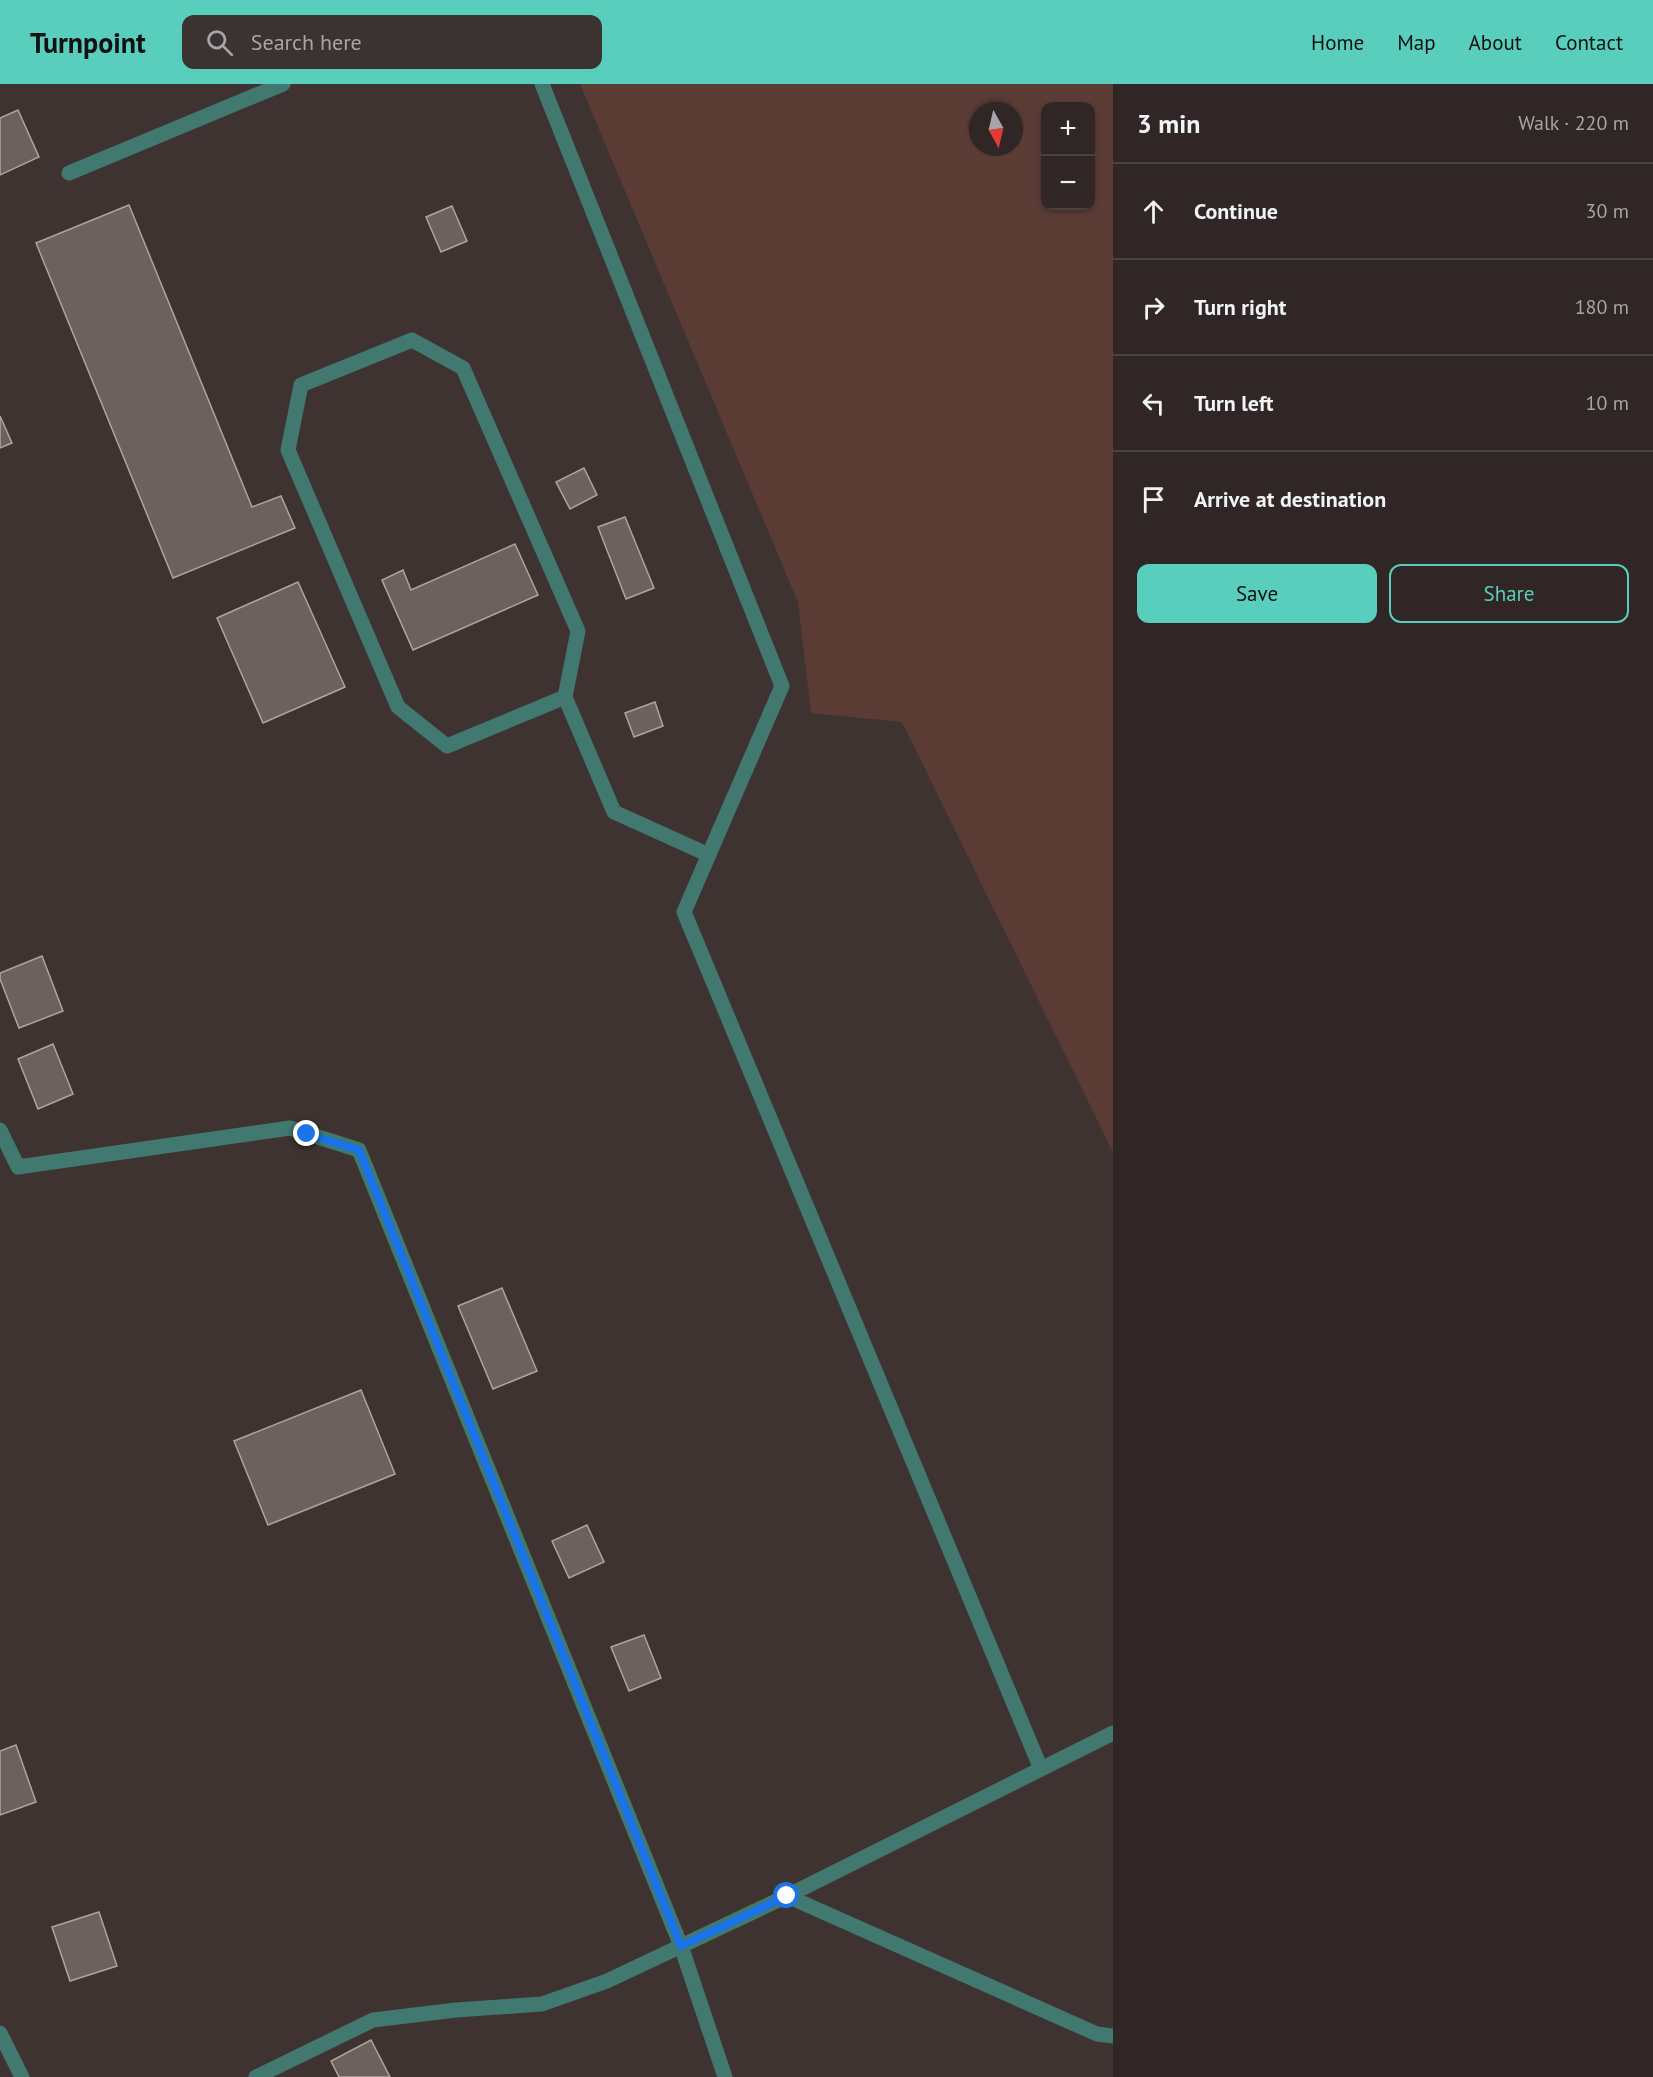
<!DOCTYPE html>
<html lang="en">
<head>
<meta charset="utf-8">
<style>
	:root { --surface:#2f2625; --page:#3b3232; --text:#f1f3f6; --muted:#a7a5a7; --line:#4a4342; --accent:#5acebc }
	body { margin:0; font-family:"PT Sans",sans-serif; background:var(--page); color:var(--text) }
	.controls { position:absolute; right:18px; top:18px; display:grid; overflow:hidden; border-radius:12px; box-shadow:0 2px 4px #0004 }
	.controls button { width:54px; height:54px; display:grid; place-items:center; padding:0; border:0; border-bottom:2px solid var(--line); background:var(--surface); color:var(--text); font:30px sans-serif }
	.compass { position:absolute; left:969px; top:18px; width:54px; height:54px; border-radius:50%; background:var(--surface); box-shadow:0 2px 4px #0004; rotate:172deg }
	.stop { position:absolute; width:18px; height:18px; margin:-14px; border:4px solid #1a73e8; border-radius:50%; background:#fff }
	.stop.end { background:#1a73e8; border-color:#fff; box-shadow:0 2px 6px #0008 }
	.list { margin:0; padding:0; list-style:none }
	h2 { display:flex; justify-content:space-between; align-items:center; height:78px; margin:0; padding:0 24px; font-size:26px }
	h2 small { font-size:20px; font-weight:400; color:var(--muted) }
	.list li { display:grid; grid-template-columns:39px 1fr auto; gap:18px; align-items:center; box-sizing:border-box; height:96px; padding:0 24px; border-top:2px solid var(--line) }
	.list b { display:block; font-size:22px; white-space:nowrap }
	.list em { font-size:20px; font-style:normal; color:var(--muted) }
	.actions { display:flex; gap:12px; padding:18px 24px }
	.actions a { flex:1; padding:14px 0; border:2px solid var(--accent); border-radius:12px; text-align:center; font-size:21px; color:var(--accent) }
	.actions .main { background:var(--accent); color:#111 }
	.icon { flex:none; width:33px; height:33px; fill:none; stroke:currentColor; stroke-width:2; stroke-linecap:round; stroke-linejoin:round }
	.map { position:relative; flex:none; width:1113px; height:1993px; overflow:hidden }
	header { display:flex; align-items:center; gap:36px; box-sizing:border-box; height:84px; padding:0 30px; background:var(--accent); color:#111 }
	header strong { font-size:28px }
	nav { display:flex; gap:33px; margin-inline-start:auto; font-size:21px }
	.search { width:420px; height:54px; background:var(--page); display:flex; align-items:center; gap:15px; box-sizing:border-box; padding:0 21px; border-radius:12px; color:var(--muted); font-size:22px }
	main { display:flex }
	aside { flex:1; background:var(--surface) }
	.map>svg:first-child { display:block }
</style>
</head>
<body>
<header>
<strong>Turnpoint</strong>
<div class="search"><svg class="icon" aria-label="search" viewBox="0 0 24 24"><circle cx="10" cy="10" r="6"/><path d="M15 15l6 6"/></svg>Search here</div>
<nav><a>Home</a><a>Map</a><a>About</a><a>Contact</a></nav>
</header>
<main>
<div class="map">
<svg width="1113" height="1993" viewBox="0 0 1113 1993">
	<rect width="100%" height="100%" fill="#3f3331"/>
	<path fill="#5a3c35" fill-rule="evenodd" d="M580,0H1113V1068L902,638L811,629L798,518ZM1046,22H1090V122H1046ZM978,27H1014V63H978Z"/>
	<g fill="#6d615e" stroke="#b1a3a0" stroke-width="1.5">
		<path d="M18,26L39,73L0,91V34Z"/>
		<path d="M129,121L252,423L281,412L295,444L173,494L36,159Z"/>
		<path d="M452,122L467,157L441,168L426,133Z"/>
		<path d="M0,332L12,359L0,364Z"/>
		<path d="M584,384L597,411L570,425L556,398Z"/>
		<path d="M625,433L654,504L626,515L598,443Z"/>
		<path d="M515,460L538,511L413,566L382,496L403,486L411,506Z"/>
		<path d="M298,498L345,603L263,639L217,534Z"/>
		<path d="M655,618L663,642L634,653L625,629Z"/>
		<path d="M42,872L63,927L19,944L0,895V889Z"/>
		<path d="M53,960L73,1010L38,1025L18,975Z"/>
		<path d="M502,1204L537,1287L493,1305L458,1222Z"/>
		<path d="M361,1306L395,1390L268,1441L234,1357Z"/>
		<path d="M587,1441L604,1478L569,1494L552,1457Z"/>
		<path d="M644,1551L661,1594L629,1607L611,1563Z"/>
		<path d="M16,1661L36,1718L0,1731V1667Z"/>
		<path d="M99,1828L117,1882L70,1897L52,1843Z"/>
		<path d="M371,1956L390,1993H339L331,1977Z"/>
	</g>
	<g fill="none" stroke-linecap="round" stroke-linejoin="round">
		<g stroke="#41786f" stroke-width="15">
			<path d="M542,0L782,602L684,828L1041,1685"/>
			<path d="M69,89L283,0"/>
			<path d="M565,613L447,662L398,623L288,366L301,301L412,256L463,284L578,547L565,613L614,728L709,771"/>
			<path d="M0,1046L18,1083L290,1044L359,1066L681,1862L725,1993"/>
			<path d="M787,1812L1097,1950L1113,1952"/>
			<path d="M0,1949L22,1993"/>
			<path d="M256,1993L373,1936L456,1926L542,1920L607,1897L787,1812L1113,1649"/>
		</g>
	</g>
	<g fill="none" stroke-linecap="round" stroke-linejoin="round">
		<path stroke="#1a73e8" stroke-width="8" d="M307,1050L359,1066L681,1862L787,1812"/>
	</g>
</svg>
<div class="controls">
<button>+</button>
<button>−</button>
</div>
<svg class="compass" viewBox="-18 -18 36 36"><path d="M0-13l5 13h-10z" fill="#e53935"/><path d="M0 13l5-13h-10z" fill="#a7a5a7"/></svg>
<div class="stop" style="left:787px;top:1812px"></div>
<div class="stop end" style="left:307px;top:1050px"></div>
</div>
<aside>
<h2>3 min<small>Walk · 220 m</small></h2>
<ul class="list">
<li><svg class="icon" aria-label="ahead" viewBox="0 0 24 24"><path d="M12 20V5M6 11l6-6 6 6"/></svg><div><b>Continue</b></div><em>30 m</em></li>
<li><svg class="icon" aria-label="right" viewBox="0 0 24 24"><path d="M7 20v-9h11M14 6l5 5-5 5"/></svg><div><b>Turn right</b></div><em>180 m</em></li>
<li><svg class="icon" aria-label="left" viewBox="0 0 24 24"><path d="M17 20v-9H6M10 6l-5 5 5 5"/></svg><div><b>Turn left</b></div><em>10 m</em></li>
<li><svg class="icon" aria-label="arrive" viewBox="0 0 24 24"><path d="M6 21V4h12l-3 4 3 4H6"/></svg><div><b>Arrive at destination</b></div></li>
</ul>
<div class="actions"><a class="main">Save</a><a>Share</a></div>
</aside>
</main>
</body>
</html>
